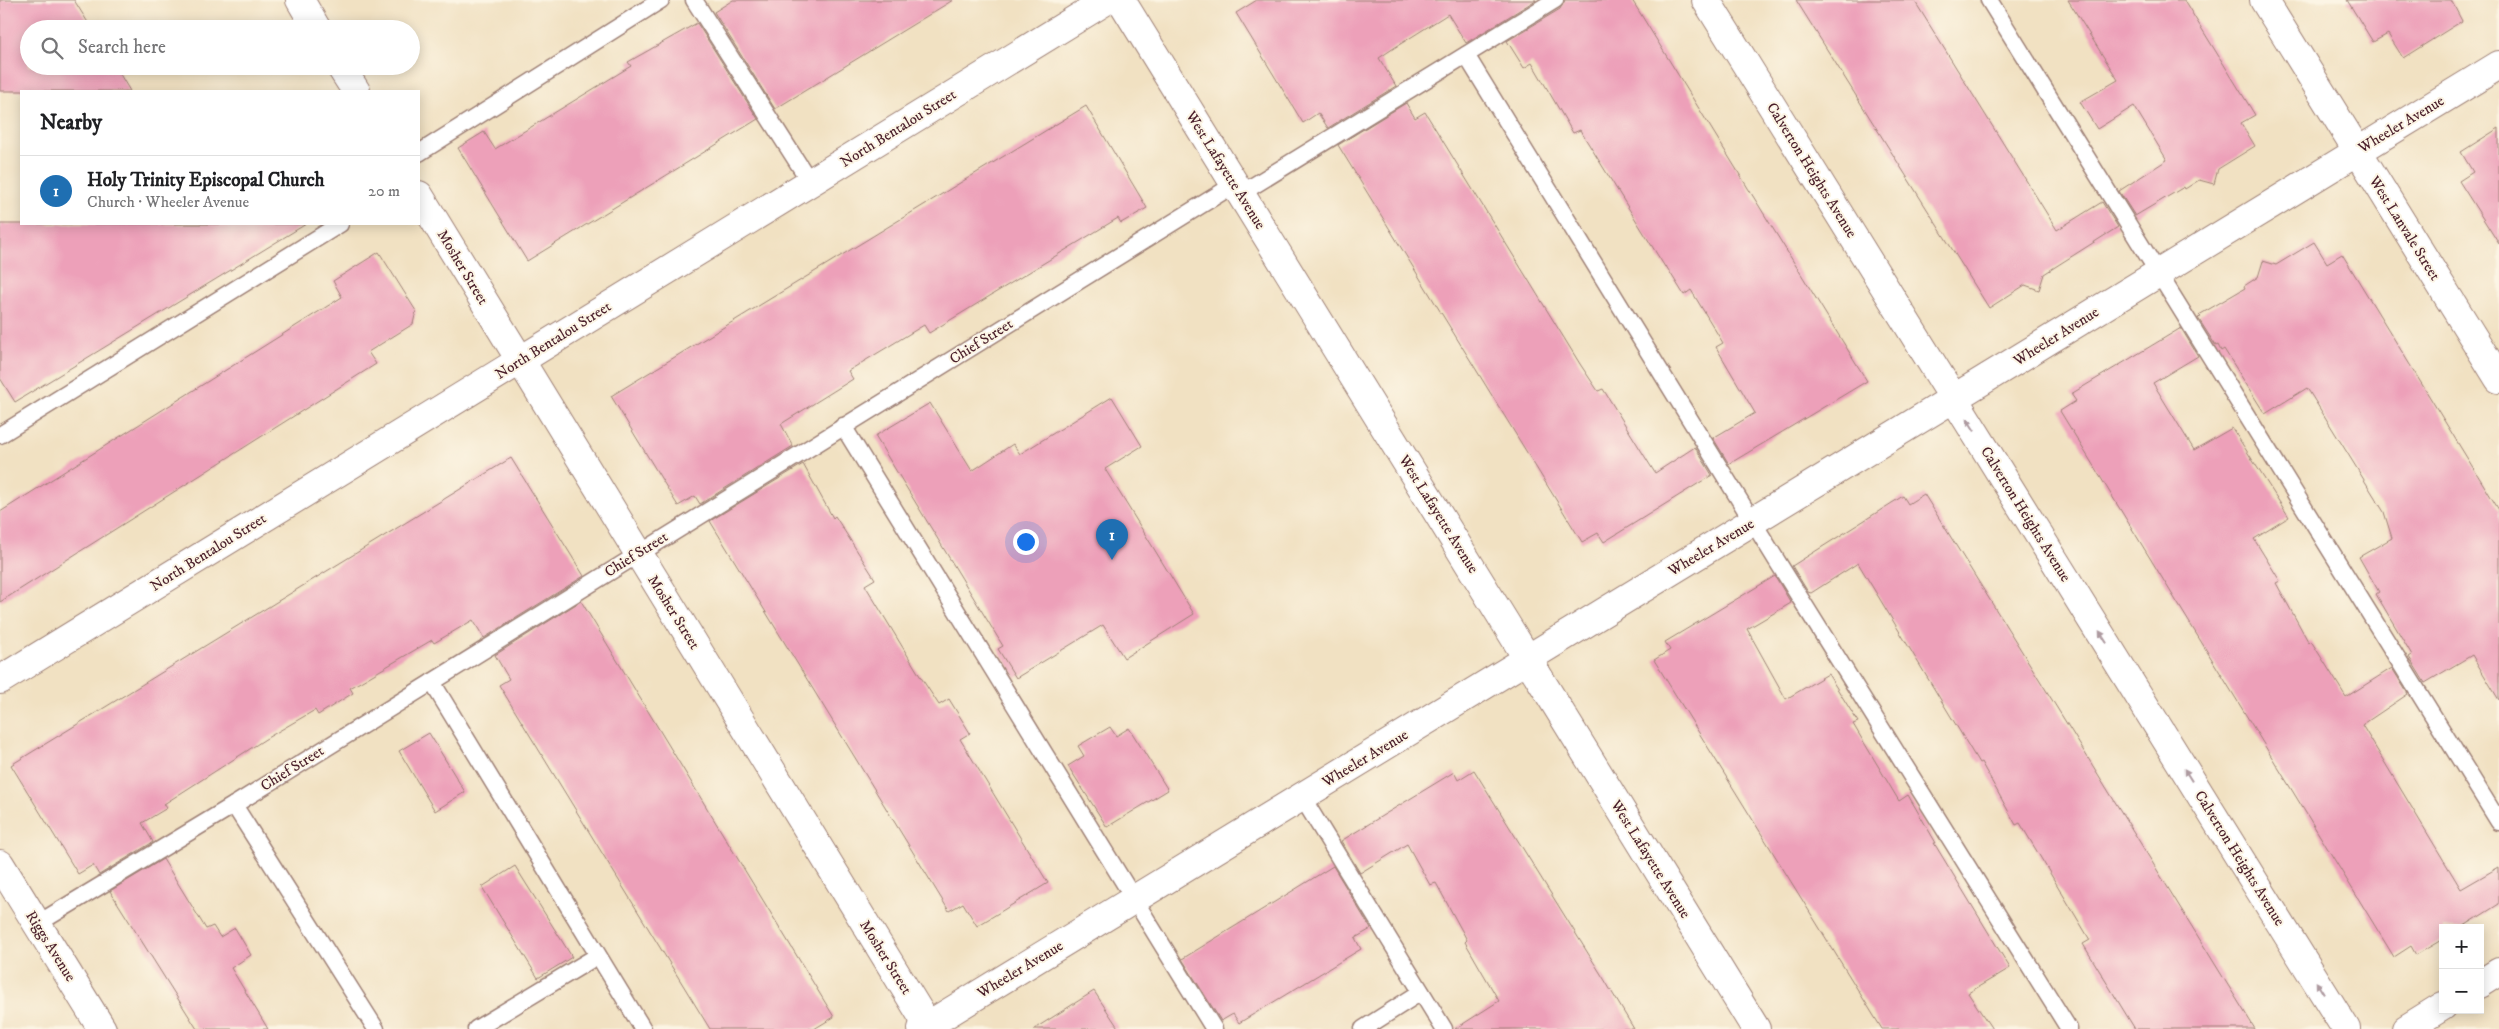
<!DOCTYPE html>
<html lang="en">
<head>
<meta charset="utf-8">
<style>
	:root { --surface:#fff; --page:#f2f2f2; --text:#202124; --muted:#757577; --line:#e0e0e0; --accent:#1f6fb2 }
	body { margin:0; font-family:"IM FELL DW Pica",serif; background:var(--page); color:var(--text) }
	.controls { position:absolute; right:15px; bottom:15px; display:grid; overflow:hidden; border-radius:0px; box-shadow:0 2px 12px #0003 }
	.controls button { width:45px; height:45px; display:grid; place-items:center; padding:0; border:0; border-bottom:1px solid var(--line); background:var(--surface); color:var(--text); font:25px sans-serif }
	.you { position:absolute; left:1025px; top:541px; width:18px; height:18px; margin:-12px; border:4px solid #fff; border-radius:50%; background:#1a73e8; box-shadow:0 0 0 8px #1a73e833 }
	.badge { display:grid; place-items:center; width:32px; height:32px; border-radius:50%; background:var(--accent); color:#fff; font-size:16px; font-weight:700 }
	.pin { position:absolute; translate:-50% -41px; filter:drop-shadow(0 1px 2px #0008) }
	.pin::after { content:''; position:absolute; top:26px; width:18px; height:15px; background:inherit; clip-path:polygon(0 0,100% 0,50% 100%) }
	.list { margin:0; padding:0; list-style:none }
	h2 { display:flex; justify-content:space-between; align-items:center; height:65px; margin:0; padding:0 20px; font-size:21px }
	h2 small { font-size:16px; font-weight:400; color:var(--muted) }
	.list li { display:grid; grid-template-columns:32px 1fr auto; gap:15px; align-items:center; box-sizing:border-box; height:70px; padding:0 20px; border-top:1px solid var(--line) }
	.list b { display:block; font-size:19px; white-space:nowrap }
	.list p { margin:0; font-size:16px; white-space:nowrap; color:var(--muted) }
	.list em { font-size:16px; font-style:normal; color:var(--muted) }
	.icon { flex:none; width:28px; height:28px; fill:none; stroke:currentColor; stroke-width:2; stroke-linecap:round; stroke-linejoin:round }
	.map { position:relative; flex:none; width:2499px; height:1029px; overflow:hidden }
	.search { position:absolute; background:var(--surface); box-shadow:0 2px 12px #0003; left:20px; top:20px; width:400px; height:55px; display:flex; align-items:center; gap:12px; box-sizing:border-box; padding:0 18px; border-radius:28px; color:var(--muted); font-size:19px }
	.panel { position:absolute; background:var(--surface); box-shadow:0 2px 12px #0003; left:20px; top:90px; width:400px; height:135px; border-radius:0px }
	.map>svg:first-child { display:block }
</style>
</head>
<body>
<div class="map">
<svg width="2499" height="1029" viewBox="0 0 2499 1029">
	<rect width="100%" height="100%" fill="#fcf5e5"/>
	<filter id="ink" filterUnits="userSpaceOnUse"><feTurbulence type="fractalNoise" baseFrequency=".02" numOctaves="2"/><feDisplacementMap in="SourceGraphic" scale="10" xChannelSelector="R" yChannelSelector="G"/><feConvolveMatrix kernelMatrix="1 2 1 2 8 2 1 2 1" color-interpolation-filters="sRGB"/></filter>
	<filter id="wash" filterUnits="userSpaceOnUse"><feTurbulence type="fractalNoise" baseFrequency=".0096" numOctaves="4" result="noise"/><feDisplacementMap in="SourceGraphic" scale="20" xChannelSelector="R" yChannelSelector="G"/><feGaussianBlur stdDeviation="1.12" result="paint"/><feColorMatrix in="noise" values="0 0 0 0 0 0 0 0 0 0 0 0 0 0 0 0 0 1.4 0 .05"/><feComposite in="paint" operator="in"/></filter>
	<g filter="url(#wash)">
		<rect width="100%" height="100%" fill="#f1e1c2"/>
		<g id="blocks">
			<g fill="#eda0b9">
				<path d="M0,0H74L92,29H29V66H115L130,91H0Z"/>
				<path d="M733,0H953L775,109L714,12Z"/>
				<path d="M1257,0H1536L1466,43L1448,14L1394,48L1379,58L1396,86L1328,128L1318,113L1303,123L1236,13Z"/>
				<path d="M1565,0H1632L1867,381L1729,464L1713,438L1755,413L1716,347L1723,343L1691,290L1684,295L1666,266L1665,267L1580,130L1573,133L1532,63L1524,68L1507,41L1560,9Z"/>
				<path d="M1796,0H1914L2057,230L2102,202L2118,227L2044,274L2039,290L2025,285L1989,308Z"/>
				<path d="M2068,0H2184L2255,115L2241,123L2255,146L2218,169L2214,184L2199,180L2185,189L2184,187L2135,216L2119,191L2167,160L2134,106L2097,129L2080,102L2118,80Z"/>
				<path d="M2347,0H2451L2462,21L2403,58L2388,34L2373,42Z"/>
				<path d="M697,23L758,119L527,261L458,148L484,132L495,149L631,66L628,62Z"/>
				<path d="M1406,103L1415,118L1425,112L1580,364L1598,391L1603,389L1655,473L1695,447L1712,475L1604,542L1598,533L1582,542L1338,145Z"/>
				<path d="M1086,106L1147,208L1121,223L1118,218L929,333L924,325L848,371L853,379L781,424L793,446L700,504L695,496L678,506L611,396Z"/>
				<path d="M2499,128V244L2459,181L2473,172L2461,152Z"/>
				<path d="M0,224H306L15,402L0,378Z"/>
				<path d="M2314,242L2327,263L2342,254L2499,510V700L2472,655L2425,683L2409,657L2412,655L2376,594L2379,592L2359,557L2392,538L2384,512L2307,388L2265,414L2224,349L2221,351L2218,345L2216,346L2198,318L2201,317L2199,315L2245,288L2244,286L2258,277L2263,261L2276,265Z"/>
				<path d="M379,252L416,311L413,324L368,352L376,364L0,602V512L342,297L333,281Z"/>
				<path d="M2181,328L2198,356L2153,383L2194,450L2232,428L2289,517L2254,539L2280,581L2276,583L2309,643L2311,641L2346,697L2392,668L2408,694L2362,725L2461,889L2499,867V904L2461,928H2443V939L2416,955L2411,946L2394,957L2060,411L2076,401L2071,394Z"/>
				<path d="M1112,397L1142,446L1105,469L1194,614L1124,658L1103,625L1016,678L998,649L1003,646L875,436L930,403L972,471L1013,444L1020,454Z"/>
				<path d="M511,458L584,576L484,638L473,620L434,643L432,640L350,688L353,693L318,715L315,710L267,738L164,804L167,808L142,823L153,842L99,875L93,865L78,874L11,765Z"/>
				<path d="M803,464L833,518L835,516L875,579L865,585L920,676L939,705L949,699L970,733L960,739L1048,883L977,926L963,903L949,911L710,521Z"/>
				<path d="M1924,494L2072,732L2255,1029H2135L2083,944L2090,940L2020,823L2016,825L1981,762L1979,763L1858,563L1811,593L1808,592L1792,566L1903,496L1908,504Z"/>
				<path d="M1775,576L1791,603L1747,629L1786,699L1828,674L1858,722L1853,724L1899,801L1908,795L1936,843H1934L2010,968L1968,993L1992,1029H1882L1654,660L1670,650L1665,642Z"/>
				<path d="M581,601L834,1017L814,1029H710L499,685L509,679L495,655Z"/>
				<path d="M1110,727L1116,736L1129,728L1168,790L1107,827L1068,766L1084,756L1078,746Z"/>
				<path d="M429,733L465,792L435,811L399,751Z"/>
				<path d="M1474,770L1604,979L1634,1029H1455L1499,1001L1465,942L1467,940L1436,883L1430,885L1407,844L1360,873L1341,841L1454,772L1458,780Z"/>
				<path d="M163,859L206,929L213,926L220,937L235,928L251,955L231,968L268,1029H197L110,891Z"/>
				<path d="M515,866L572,957L538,978L482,887Z"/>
				<path d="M1333,866L1371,929L1355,938L1361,949L1239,1023L1233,1014L1221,1021L1182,959Z"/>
				<path d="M1094,991L1119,1029H1034Z"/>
			</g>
		</g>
	</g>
	<g filter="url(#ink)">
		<use href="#blocks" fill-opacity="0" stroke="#9e8076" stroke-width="1"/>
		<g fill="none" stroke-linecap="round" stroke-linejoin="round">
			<g stroke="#9e8076" stroke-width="19">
				<g id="lane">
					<path d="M694,0L810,182"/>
					<path d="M1989,0L2499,822"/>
					<path d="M1466,55L1777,561L2069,1029"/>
					<path d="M419,153L661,0"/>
					<path d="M1240,194L1555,0"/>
					<path d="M843,426L1214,1029"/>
					<path d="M0,435L340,224"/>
					<path d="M432,682L643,1029"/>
					<path d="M1302,797L1444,1029"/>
					<path d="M234,805L376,1029"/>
					<path d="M37,924L234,805L1235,184"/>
					<path d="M476,1029L597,956"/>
					<path d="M1363,1029L1421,992"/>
				</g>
			</g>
			<g stroke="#9e8076" stroke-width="30">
				<g id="street">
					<path d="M300,0L317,29"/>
					<path d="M1706,0L2346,1029"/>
					<path d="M2264,0L2499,379"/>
					<path d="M340,66L356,91"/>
					<path d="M419,195L930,1029"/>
					<path d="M0,864L102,1029"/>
					<path d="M2480,984L2499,972"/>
					<path d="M922,1029L2499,65"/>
					<path d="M2406,1029L2443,1006"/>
				</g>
			</g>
			<g stroke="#9e8076" stroke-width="30">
				<g id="secondary">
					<path d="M1121,0L1756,1029"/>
					<path d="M0,680L1107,0"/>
				</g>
			</g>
			<use href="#lane" stroke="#fff" stroke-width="16"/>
			<use href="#street" stroke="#fff" stroke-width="28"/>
			<use href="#secondary" stroke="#fff" stroke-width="28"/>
		</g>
		<defs><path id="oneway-solid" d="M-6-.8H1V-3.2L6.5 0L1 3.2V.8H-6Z" transform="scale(1.25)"/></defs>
		<g fill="#ae9aa0">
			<use href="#oneway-solid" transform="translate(1971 425) rotate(-122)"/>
			<use href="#oneway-solid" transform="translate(2103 637) rotate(-122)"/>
			<use href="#oneway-solid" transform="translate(2188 775) rotate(-122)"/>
			<use href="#oneway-solid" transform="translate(2320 988) rotate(-122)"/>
		</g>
	</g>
	<g text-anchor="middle" stroke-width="4" stroke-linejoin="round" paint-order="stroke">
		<g font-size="15" fill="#4a1f2b" stroke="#fcf5e5">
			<text transform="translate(2401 124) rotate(-31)" y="5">Wheeler Avenue</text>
			<text transform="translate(898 128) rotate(-32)" y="5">North Bentalou Street</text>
			<text transform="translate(1226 170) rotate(58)" y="5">West Lafayette Avenue</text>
			<text transform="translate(1812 170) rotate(58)" y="5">Calverton Heights Avenue</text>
			<text transform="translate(2405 228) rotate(58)" y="5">West Lanvale Street</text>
			<text transform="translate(463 267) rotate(59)" y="5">Mosher Street</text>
			<text transform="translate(2056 336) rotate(-32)" y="5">Wheeler Avenue</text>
			<text transform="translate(553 340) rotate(-32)" y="5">North Bentalou Street</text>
			<text transform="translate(981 341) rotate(-32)" y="5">Chief Street</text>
			<text transform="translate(1439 514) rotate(58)" y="5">West Lafayette Avenue</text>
			<text transform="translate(2026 514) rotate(58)" y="5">Calverton Heights Avenue</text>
			<text transform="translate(1711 547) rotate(-31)" y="5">Wheeler Avenue</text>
			<text transform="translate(208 552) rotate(-32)" y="5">North Bentalou Street</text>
			<text transform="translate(636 554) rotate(-32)" y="5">Chief Street</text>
			<text transform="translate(674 612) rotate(58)" y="5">Mosher Street</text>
			<text transform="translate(1365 758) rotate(-31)" y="5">Wheeler Avenue</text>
			<text transform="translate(292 768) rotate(-32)" y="5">Chief Street</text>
			<text transform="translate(2240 858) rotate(58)" y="5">Calverton Heights Avenue</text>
			<text transform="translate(1651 859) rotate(58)" y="5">West Lafayette Avenue</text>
			<text transform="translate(51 946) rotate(58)" y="5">Riggs Avenue</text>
			<text transform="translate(886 957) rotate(58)" y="5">Mosher Street</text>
			<text transform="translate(1020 969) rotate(-31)" y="5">Wheeler Avenue</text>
		</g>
	</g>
</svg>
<div class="controls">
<button>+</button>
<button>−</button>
</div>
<div class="you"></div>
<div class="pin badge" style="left:1112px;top:560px">1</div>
<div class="search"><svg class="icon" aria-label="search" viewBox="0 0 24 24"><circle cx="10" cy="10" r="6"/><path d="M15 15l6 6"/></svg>Search here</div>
<section class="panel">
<h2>Nearby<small></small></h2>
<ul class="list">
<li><span class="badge">1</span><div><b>Holy Trinity Episcopal Church</b><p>Church · Wheeler Avenue</p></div><em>20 m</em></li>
</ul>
</section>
</div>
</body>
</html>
